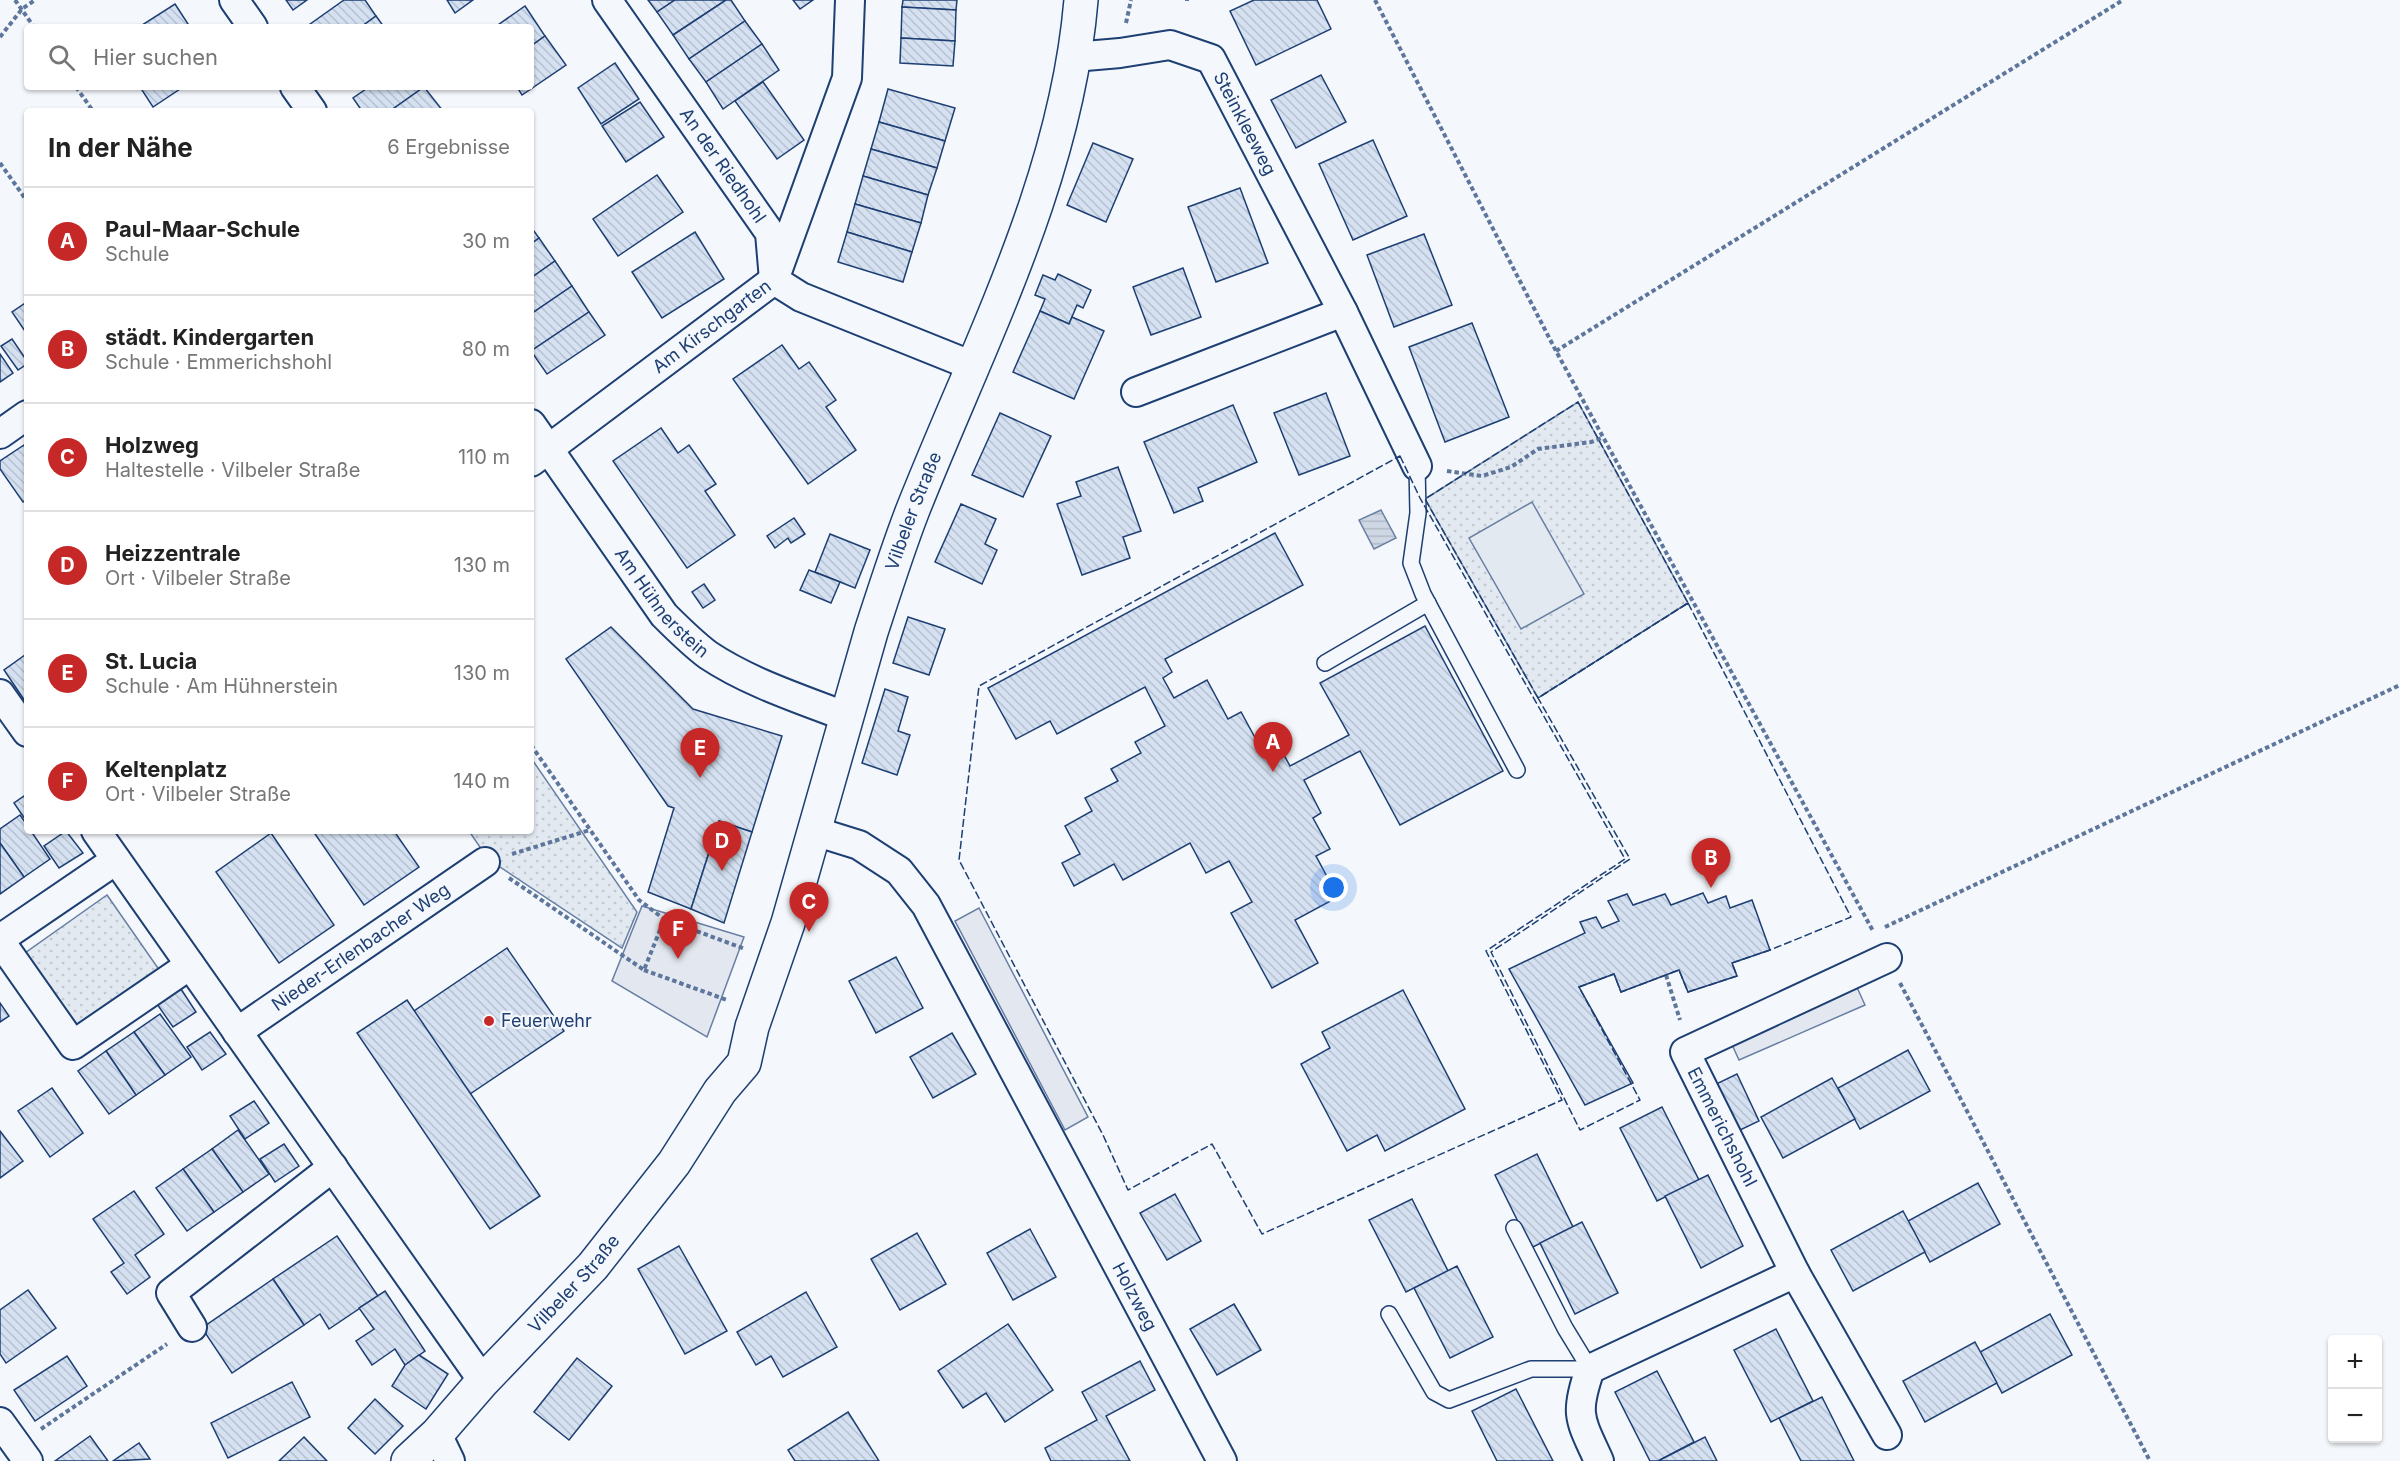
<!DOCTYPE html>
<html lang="de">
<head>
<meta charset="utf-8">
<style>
	:root { --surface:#fff; --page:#f2f2f2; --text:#222; --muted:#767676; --line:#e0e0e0; --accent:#c62828 }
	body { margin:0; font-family:Inter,sans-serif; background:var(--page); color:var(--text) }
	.controls { position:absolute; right:18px; bottom:18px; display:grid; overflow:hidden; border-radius:6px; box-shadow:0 2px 4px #0004 }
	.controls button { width:54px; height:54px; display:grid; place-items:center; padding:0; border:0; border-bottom:2px solid var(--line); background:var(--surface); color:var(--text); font:30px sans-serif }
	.you { position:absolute; left:1334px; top:888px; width:21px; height:21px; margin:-15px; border:4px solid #fff; border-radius:50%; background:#1a73e8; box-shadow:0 0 0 9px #1a73e833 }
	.badge { display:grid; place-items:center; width:39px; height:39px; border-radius:50%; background:var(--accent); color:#fff; font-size:20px; font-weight:700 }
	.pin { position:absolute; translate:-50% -50px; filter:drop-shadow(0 2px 3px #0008) }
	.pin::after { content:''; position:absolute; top:32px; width:21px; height:18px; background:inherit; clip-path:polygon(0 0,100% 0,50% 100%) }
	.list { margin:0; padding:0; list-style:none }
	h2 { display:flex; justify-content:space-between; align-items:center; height:78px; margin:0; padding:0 24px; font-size:26px }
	h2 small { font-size:20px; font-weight:400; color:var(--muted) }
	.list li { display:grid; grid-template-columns:39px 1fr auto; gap:18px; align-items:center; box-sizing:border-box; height:108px; padding:0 24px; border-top:2px solid var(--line) }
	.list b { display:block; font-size:22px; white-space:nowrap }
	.list p { margin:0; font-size:20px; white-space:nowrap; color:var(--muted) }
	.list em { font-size:20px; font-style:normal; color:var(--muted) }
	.icon { flex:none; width:33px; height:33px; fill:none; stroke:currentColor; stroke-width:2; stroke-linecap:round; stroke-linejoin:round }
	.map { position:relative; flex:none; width:2400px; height:1461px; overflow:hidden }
	.search { position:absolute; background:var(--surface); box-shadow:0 2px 4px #0004; left:24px; top:24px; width:510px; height:66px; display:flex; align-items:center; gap:15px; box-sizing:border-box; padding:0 21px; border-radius:6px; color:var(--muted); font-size:22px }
	.panel { position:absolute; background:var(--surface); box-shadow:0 2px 4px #0004; left:24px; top:108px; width:510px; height:726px; border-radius:6px }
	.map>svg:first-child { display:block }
</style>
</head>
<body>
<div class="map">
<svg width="2400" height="1461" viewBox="0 0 2400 1461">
	<defs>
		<pattern id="green-dots" width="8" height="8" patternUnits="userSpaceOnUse" patternTransform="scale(1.5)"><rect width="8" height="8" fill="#e3e9f0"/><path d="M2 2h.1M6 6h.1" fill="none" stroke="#c2c9d1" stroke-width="1.8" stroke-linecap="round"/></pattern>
		<pattern id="water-rules" width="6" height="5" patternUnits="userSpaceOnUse" patternTransform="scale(1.5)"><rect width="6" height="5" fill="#cfd7e4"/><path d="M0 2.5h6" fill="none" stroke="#b1bac7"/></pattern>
		<pattern id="building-back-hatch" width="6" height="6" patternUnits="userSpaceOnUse" patternTransform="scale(1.5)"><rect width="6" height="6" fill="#d5e0f0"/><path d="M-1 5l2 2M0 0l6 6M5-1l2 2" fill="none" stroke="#b6c1d1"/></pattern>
	</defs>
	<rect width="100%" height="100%" fill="#f4f7fb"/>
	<g fill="url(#green-dots)" stroke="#687fa3" stroke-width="1.5">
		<path d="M1578,402L1688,603L1538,698L1425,499Z"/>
		<path d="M531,758L637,912L622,948L488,859L469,831H531Z"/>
		<path d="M107,895L160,971L78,1026L25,953Z"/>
	</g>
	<path fill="#e3e9f0" stroke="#687fa3" stroke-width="1.5" d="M1532,502L1584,594L1521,629L1469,538Z"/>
	<g fill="#e3e8f0" stroke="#687fa3" stroke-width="1.5">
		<path d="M642,906L744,937L707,1037L612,981Z"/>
		<path d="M979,908L1088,1117L1065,1130L955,921Z"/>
		<path d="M1855,983L1865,1005L1739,1060L1729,1038Z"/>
	</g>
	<path fill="url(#water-rules)" stroke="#687fa3" stroke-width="1.5" d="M1381,510L1396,538L1374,549L1359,520Z"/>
	<g fill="url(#building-back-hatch)" stroke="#1d3f73" stroke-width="1.5">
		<path d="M286,0H307L293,10Z"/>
		<path d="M344,0H365L376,16L361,27H306Z"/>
		<path d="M447,0H473L455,13Z"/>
		<path d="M648,0H675L657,12Z"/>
		<path d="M675,0H726L673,35L657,12Z"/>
		<path d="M726,0H731L745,21L689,59L673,35Z"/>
		<path d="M793,0H813L800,9Z"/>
		<path d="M903,0H957L956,10L902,7Z"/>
		<path d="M1254,0H1317L1331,29L1256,65L1230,11Z"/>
		<path d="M175,4L190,27H139Z"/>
		<path d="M525,6L545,36L531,46V27H495Z"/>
		<path d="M902,7L956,10L955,41L901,38Z"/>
		<path d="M376,16L384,27H361Z"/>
		<path d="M745,21L762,44L706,82L689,59Z"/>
		<path d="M545,36L566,65L522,95L517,87H531V46Z"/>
		<path d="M901,38L955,41L953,66L900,63Z"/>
		<path d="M762,44L779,70L723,109L706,82Z"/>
		<path d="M615,63L639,99L601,124L578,88Z"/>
		<path d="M1321,75L1346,122L1296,148L1271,100Z"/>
		<path d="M763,82L804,140L777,159L735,101Z"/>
		<path d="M140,87H183L153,107Z"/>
		<path d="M369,87H424L390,111H362L353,98Z"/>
		<path d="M424,87L443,111H390Z"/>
		<path d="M888,89L955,108L945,141L879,122Z"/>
		<path d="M640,102L664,137L626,162L602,126Z"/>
		<path d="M879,122L945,141L937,168L871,149Z"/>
		<path d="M1373,140L1407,216L1353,240L1319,164Z"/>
		<path d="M1093,143L1133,159L1106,222L1067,205Z"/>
		<path d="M871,149L937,168L928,195L863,176Z"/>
		<path d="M657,175L683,212L618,256L593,219Z"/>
		<path d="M863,176L928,195L921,223L855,204Z"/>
		<path d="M1240,188L1268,263L1216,282L1188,207Z"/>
		<path d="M855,204L921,223L912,252L847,232Z"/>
		<path d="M531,227L539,238L531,244Z"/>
		<path d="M695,232L724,279L662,318L632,272Z"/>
		<path d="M847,232L912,252L903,282L838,262Z"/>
		<path d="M1424,234L1452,305L1394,327L1367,255Z"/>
		<path d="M539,238L555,261L531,278V244Z"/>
		<path d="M555,261L572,286L531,314V278Z"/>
		<path d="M1183,268L1201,317L1151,335L1133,287Z"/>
		<path d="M1058,274L1091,290L1083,308L1077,305L1069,324L1040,311L1045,299L1035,295L1043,275L1055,280Z"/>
		<path d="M572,286L589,312L531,351V314Z"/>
		<path d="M27,302V334L12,312Z"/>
		<path d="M1040,311L1069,324L1072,317L1104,331L1074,399L1013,372Z"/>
		<path d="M589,312L605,335L547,374L531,351Z"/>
		<path d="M1472,323L1509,417L1445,442L1409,347Z"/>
		<path d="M12,339L27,361V364L18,370L1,346Z"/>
		<path d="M782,345L799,369L809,362L836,400L826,407L856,450L808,484L733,379Z"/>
		<path d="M0,354L13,373L0,382Z"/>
		<path d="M1326,393L1350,456L1299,475L1274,413Z"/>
		<path d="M1233,405L1257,462L1198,488L1203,501L1174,513L1144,442Z"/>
		<path d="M1000,413L1051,436L1023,497L972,475Z"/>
		<path d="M661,428L678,453L689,445L716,484L705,491L735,535L687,568L613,461Z"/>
		<path d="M24,445L27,450V499L23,502L0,469V461Z"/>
		<path d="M1118,467L1141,531L1123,537L1130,558L1082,575L1057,504L1081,496L1076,482Z"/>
		<path d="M961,504L996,519L985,544L997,550L982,584L935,562Z"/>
		<path d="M794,518L805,534L791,543L788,538L775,548L767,536Z"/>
		<path d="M1275,533L1303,585L1165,659L1172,672L1163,678L1174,698L1207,680L1228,719L1241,712L1258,743L1273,735L1290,766L1349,735L1320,683L1425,626L1503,771L1400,825L1360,751L1304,780L1321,813L1313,818L1330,849L1316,856L1338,897L1295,920L1318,963L1272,988L1231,913L1252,902L1229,861L1206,873L1190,843L1123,880L1114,864L1074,886L1062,863L1080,854L1065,826L1092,811L1085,798L1118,781L1111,769L1141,753L1135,742L1165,726L1145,687L1057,734L1050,721L1016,739L988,688Z"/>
		<path d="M830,534L870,550L855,588L815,572Z"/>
		<path d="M809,570L840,582L831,603L800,590Z"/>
		<path d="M704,584L715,600L703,608L692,592Z"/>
		<path d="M908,617L945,629L929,675L893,663Z"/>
		<path d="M611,627L693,709L782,736L752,832L719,821L691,909L648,892L674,808L668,806L566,659Z"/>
		<path d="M25,655L27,657V704L4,670Z"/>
		<path d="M885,689L908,697L898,731L910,735L897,775L862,763Z"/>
		<path d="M27,794V822L14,803Z"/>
		<path d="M20,815L27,825V831H31L50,859L24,877L0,843V829Z"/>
		<path d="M719,821L752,832L724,923L691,909Z"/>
		<path d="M66,831L83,853L59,868L44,846Z"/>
		<path d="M313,831H394L419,867L364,905Z"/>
		<path d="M271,833L334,925L279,963L216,872Z"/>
		<path d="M0,843L24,877L0,894Z"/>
		<path d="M1703,893L1708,903L1726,896L1730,908L1752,900L1770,950L1732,963L1737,976L1688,992L1679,970L1621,992L1614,974L1579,987L1633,1083L1585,1105L1509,969L1585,933L1580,922L1596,917L1602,928L1619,921L1608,901L1627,894L1633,905L1665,894L1671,905Z"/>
		<path d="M507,948L564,1031L470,1094L414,1011Z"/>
		<path d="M896,957L923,1008L876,1033L849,981Z"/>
		<path d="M181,989L196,1012L173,1027L157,1004Z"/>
		<path d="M1403,990L1465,1109L1385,1151L1377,1135L1347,1151L1301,1064L1330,1048L1322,1032Z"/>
		<path d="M407,1000L540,1196L490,1229L357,1033Z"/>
		<path d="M0,1003L9,1016L0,1022Z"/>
		<path d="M160,1014L191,1057L165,1075L134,1032Z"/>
		<path d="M134,1032L165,1075L136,1095L106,1051Z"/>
		<path d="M210,1032L226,1054L202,1070L187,1047Z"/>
		<path d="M952,1033L976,1074L933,1098L910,1057Z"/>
		<path d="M1908,1050L1930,1091L1860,1129L1838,1088Z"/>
		<path d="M106,1051L136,1095L109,1114L78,1071Z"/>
		<path d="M1737,1074L1759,1121L1736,1132L1714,1085Z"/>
		<path d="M1832,1078L1855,1119L1783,1158L1761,1117Z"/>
		<path d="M52,1088L83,1133L50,1157L18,1111Z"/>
		<path d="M254,1101L269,1123L245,1139L230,1116Z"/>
		<path d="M1662,1107L1699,1180L1657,1201L1620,1128Z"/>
		<path d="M238,1130L269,1174L243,1192L212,1149Z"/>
		<path d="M0,1131L23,1161L0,1178Z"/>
		<path d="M284,1144L299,1166L275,1182L260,1159Z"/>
		<path d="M212,1149L243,1192L214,1212L183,1169Z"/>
		<path d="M1537,1154L1573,1227L1531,1248L1495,1175Z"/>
		<path d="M183,1169L214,1212L187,1231L156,1188Z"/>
		<path d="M1708,1175L1743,1246L1701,1268L1665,1196Z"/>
		<path d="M1978,1183L2000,1224L1930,1262L1908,1221Z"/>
		<path d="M134,1191L164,1234L135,1255L150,1277L127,1294L111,1272L124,1263L93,1219Z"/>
		<path d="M1175,1194L1201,1241L1167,1260L1140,1213Z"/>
		<path d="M1412,1199L1448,1271L1406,1292L1369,1220Z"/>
		<path d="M1903,1211L1925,1252L1853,1291L1831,1250Z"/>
		<path d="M1582,1222L1618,1293L1575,1314L1540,1243Z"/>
		<path d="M1030,1229L1056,1277L1013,1300L987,1253Z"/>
		<path d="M917,1233L946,1284L900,1310L871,1259Z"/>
		<path d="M337,1236L378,1296L329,1329L320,1314L304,1325L273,1279Z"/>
		<path d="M679,1246L727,1331L685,1354L638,1269Z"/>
		<path d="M1457,1266L1493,1337L1450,1358L1414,1288Z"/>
		<path d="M273,1279L304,1325L232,1373L202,1328Z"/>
		<path d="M28,1290L56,1328L6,1363L0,1354V1310Z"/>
		<path d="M385,1291L425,1351L405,1365L395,1349L372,1365L356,1341L374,1329L359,1308Z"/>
		<path d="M806,1292L837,1347L783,1377L771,1356L756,1365L737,1332Z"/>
		<path d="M1234,1304L1261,1350L1217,1375L1190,1329Z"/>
		<path d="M2050,1314L2072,1355L2002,1393L1980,1352Z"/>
		<path d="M1008,1324L1053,1390L1005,1422L986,1393L963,1408L938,1371Z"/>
		<path d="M1776,1329L1813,1401L1771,1422L1734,1350Z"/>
		<path d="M1975,1342L1997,1383L1925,1422L1903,1381Z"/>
		<path d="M419,1355L448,1374L426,1409L392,1386L405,1365Z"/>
		<path d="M67,1356L87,1386L35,1421L14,1390Z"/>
		<path d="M577,1358L612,1386L569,1440L534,1412Z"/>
		<path d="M1140,1361L1155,1390L1106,1416L1130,1461H1051L1045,1448L1097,1420L1082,1392Z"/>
		<path d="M1657,1371L1694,1442L1658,1461H1650L1615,1392Z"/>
		<path d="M292,1382L310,1417L228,1458L211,1423Z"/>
		<path d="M1516,1389L1553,1461H1497L1472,1411Z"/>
		<path d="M1822,1397L1854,1461H1801L1779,1418Z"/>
		<path d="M375,1399L403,1426L375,1454L348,1428Z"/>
		<path d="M848,1412L879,1461H795L788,1450Z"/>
		<path d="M90,1436L108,1461H55Z"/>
		<path d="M304,1437L327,1461H279Z"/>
		<path d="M1705,1437L1717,1461H1660V1460Z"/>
		<path d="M139,1443L150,1459L113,1461Z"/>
	</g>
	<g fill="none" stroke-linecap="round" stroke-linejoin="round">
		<g stroke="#1d3f73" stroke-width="18">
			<g id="service">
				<path d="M1417,466L1418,513L1411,563L1423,594L1517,770"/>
				<path d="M1325,663L1428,603"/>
				<path d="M1514,1228L1565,1328L1590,1369"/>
				<path d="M1389,1314L1434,1392L1449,1400L1531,1369H1590"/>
			</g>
		</g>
		<g stroke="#1d3f73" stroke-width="32">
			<g id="minor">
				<path d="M234,0L253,27"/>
				<path id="s1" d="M607,0L770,233L774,280L801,297L973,366"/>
				<path id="s2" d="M1074,57L1120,53L1170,45L1211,59L1343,312L1417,466"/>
				<path d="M295,87L312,111"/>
				<path d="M1136,392L1343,312"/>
				<path id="s3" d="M531,424L664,615C678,629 692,643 708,655C750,683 801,699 847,717"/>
				<path d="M0,434L27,415"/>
				<path id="s4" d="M531,462L774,280L847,78L850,0"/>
				<path d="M0,694L27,732"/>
				<path d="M96,831L483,1381"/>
				<path id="s5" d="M814,831L859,845L899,871L926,905L1222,1461"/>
				<path d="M0,939L116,860"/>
				<path d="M0,941L73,1045L190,965"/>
				<path id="s6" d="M237,1032L485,862"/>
				<path d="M1795,1273L1887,1435"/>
				<path d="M192,1327L171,1293L333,1167"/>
				<path d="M0,1422L28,1461"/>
				<path d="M437,1434L450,1461"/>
				<path d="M1599,1461C1580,1419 1574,1415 1590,1369L1795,1273L1685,1052L1887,958"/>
			</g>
		</g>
		<g stroke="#1d3f73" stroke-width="36">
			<g id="tertiary">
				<path id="s7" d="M408,1461L437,1434L483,1381L593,1266L674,1163L720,1091L744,1063L752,1027L788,923L871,632C884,592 897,551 912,512C978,345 1066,181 1081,0"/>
			</g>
		</g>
		<g stroke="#5e769c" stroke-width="4" stroke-dasharray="4.5 3" stroke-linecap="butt">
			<path d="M15,0L34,27"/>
			<path d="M1187,0V1"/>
			<path d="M1375,0L1556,351L1873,931"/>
			<path d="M1126,23L1131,0"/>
			<path d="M0,37L22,9L35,0"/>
			<path d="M76,87L93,111"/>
			<path d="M0,163L27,201"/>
			<path d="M1556,351L2123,0"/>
			<path d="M1447,471L1482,476L1511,467L1538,449L1591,442L1602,438"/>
			<path d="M531,745L639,900L664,919L745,949"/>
			<path d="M512,854L590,830"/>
			<path d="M509,878L644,970L664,920"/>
			<path d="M1885,927L2400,685"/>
			<path d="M644,970L727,1000"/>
			<path d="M1666,975L1680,1020"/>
			<path d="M1900,983L2150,1461"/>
			<path d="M41,1429L167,1344"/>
		</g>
		<use href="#service" stroke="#f4f7fb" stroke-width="15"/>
		<use href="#minor" stroke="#f4f7fb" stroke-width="28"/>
		<use href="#tertiary" stroke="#f4f7fb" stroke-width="33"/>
		<g stroke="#1d3f73" stroke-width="1.5" stroke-dasharray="8 3" stroke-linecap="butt">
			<path d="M1578,402L1688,603L1538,698L1425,499Z"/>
			<path d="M1400,456L1420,498L1625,859L1486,951L1562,1100L1262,1234L1212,1144L1128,1190L1103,1135L959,860L979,686Z"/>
			<path d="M1688,603L1851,917L1770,950L1732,963L1737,976L1688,992L1679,970L1621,992L1614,974L1579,987L1640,1100L1580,1130L1491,952L1630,859L1538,698Z"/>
		</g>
	</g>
	<circle fill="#c62828" stroke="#f4f7fb" stroke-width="2" cx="489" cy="1021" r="6"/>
	<g text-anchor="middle" stroke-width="4.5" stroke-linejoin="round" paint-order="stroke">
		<g font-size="18" fill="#1d3f73" stroke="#f4f7fb">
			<text dy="6" stroke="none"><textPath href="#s2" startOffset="213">Steinkleeweg</textPath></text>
			<text dy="6" stroke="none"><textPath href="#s1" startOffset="202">An der Riedhohl</textPath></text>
			<text dy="6" stroke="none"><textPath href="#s4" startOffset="226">Am Kirschgarten</textPath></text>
			<text dy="6" stroke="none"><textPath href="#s7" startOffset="1100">Vilbeler Straße</textPath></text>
			<text dy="6" stroke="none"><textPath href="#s3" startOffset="222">Am Hühnerstein</textPath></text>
			<text dy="6" stroke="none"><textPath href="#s6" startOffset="150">Nieder-Erlenbacher Weg</textPath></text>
			<text transform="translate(1722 1127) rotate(63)" y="6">Emmerichshohl</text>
			<text dy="6" stroke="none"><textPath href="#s7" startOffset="243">Vilbeler Straße</textPath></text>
			<text dy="6" stroke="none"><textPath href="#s5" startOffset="582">Holzweg</textPath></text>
		</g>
		<g font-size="18" fill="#1d3f73" stroke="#f4f7fb" text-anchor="start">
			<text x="501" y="1027">Feuerwehr</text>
		</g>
	</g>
</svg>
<div class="controls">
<button>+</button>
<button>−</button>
</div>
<div class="you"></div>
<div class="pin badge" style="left:1273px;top:772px">A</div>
<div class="pin badge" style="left:1711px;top:888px">B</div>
<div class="pin badge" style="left:809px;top:932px">C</div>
<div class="pin badge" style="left:722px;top:871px">D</div>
<div class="pin badge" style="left:700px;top:778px">E</div>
<div class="pin badge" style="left:678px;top:959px">F</div>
<div class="search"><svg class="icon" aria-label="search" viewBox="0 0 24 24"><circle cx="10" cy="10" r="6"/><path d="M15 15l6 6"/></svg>Hier suchen</div>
<section class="panel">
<h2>In der Nähe<small>6 Ergebnisse</small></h2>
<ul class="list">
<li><span class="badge">A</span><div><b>Paul-Maar-Schule</b><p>Schule</p></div><em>30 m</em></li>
<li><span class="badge">B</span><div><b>städt. Kindergarten</b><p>Schule · Emmerichshohl</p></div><em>80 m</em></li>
<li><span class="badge">C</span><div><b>Holzweg</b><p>Haltestelle · Vilbeler Straße</p></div><em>110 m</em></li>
<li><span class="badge">D</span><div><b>Heizzentrale</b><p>Ort · Vilbeler Straße</p></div><em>130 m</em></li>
<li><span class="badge">E</span><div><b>St. Lucia</b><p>Schule · Am Hühnerstein</p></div><em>130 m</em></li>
<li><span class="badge">F</span><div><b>Keltenplatz</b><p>Ort · Vilbeler Straße</p></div><em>140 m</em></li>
</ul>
</section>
</div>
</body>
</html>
